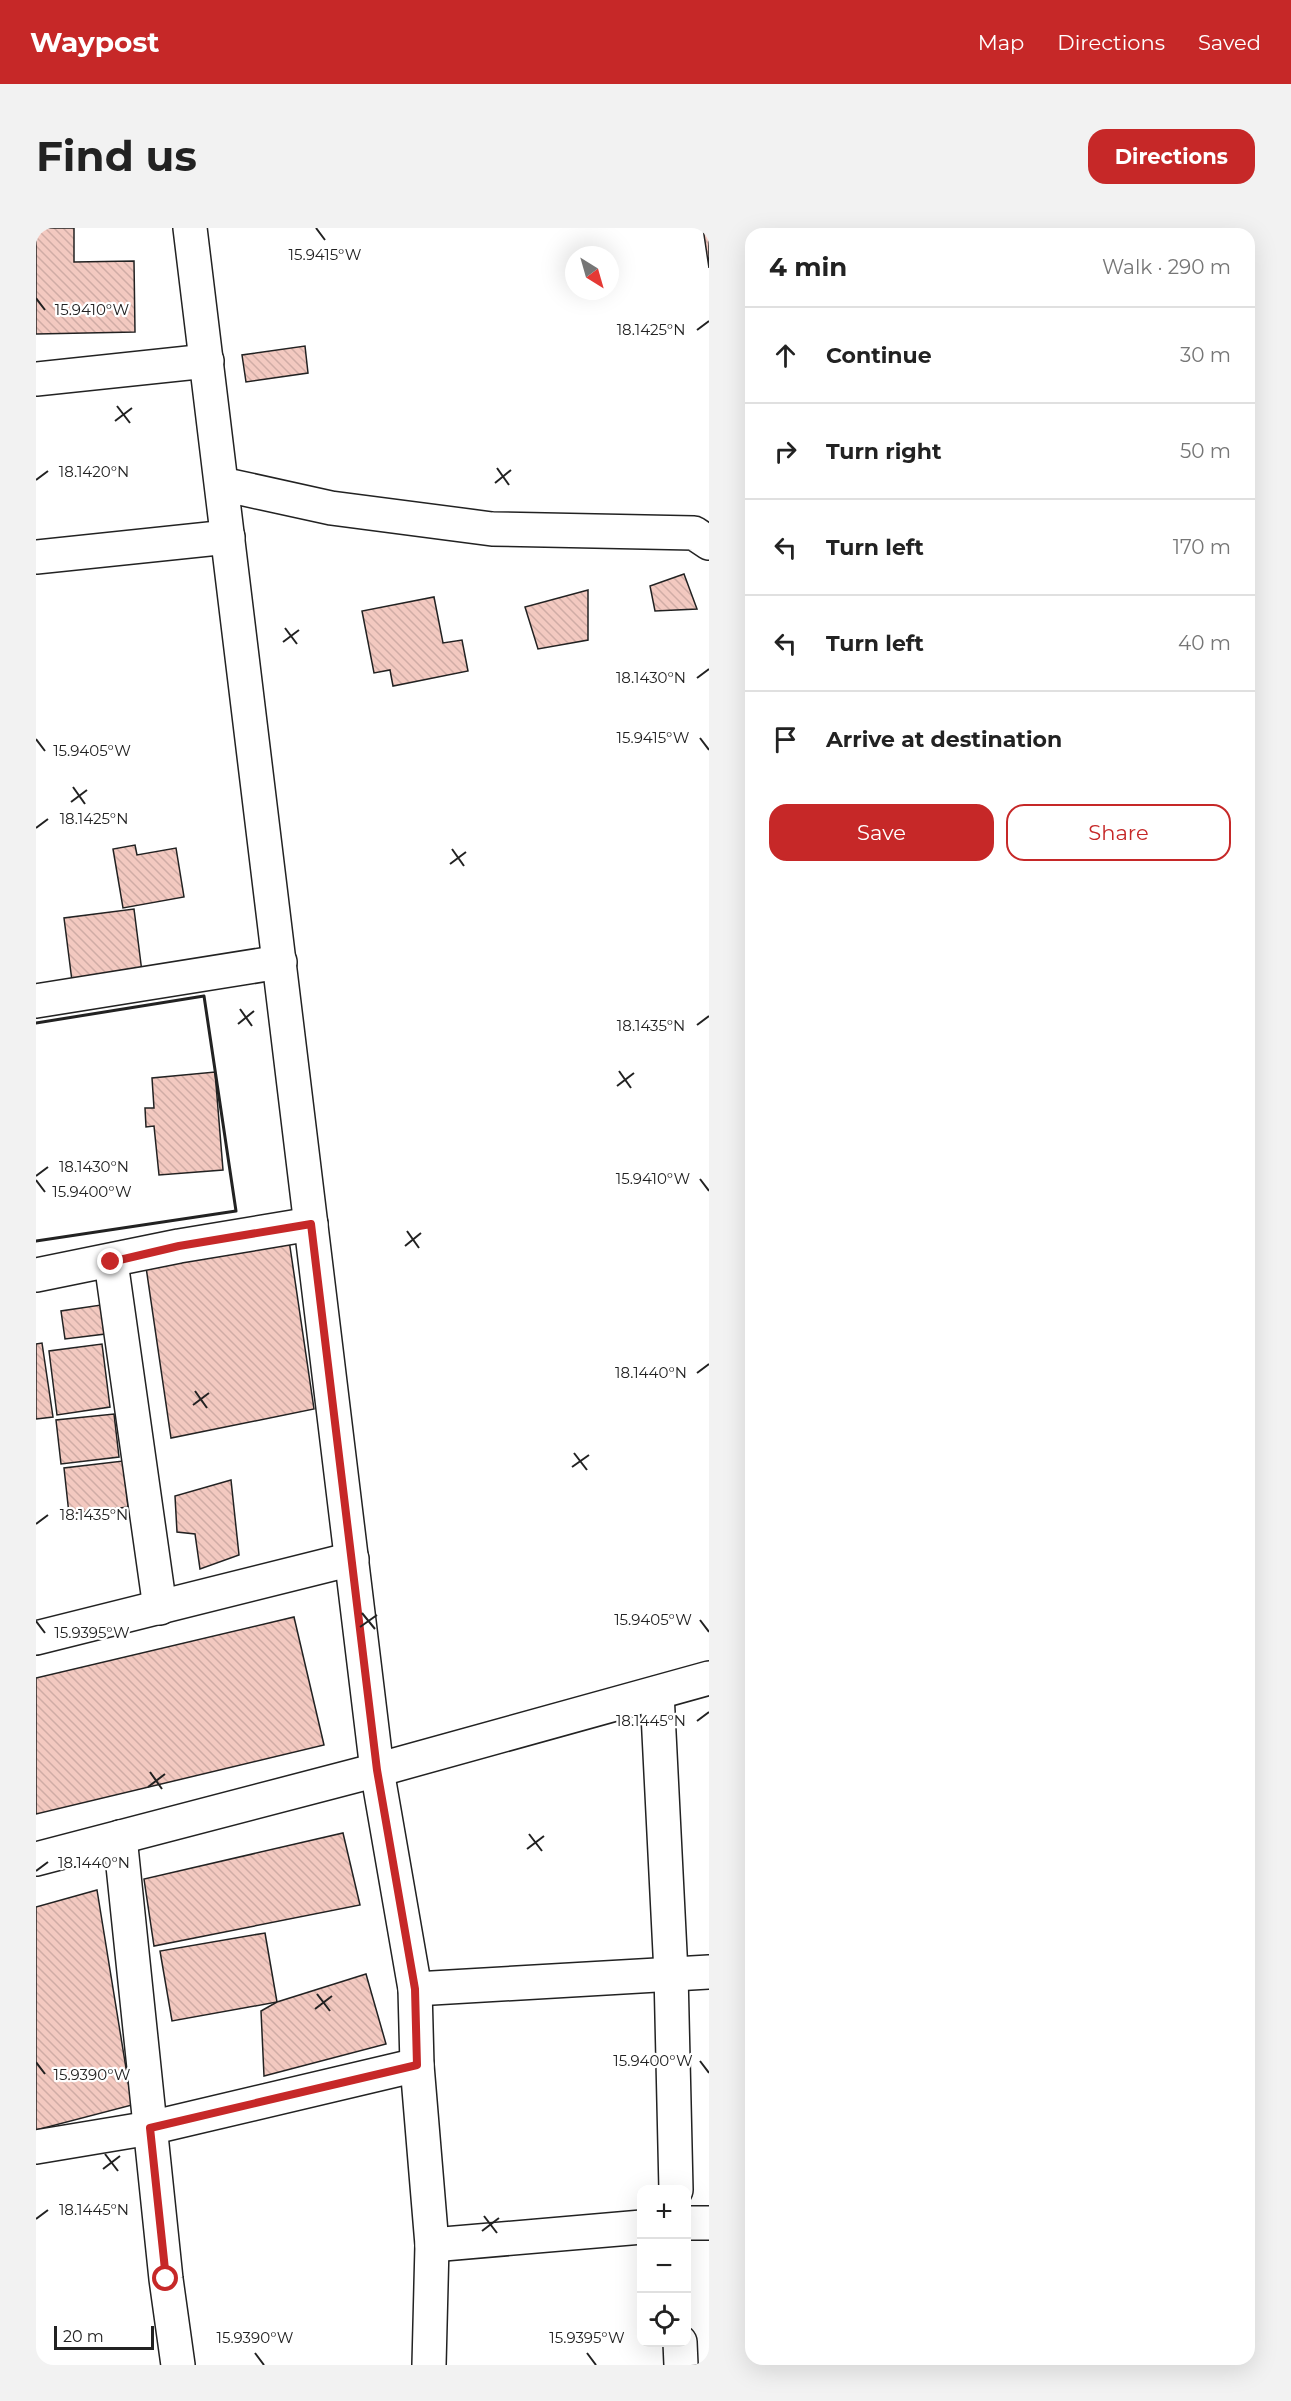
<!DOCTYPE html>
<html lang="en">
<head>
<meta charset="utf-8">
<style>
	:root { --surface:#fff; --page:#f2f2f2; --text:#222; --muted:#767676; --line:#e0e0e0; --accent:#c62828 }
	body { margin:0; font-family:Montserrat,sans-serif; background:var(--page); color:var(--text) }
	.controls { position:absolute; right:18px; bottom:18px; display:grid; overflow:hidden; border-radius:12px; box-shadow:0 6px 24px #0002 }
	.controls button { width:54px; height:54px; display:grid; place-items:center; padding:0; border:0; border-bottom:2px solid var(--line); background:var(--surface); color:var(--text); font:30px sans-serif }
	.compass { position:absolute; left:529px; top:18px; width:54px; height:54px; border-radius:50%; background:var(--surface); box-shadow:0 6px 24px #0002; rotate:143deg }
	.scale { position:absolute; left:18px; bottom:15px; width:100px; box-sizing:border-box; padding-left:6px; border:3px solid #222; border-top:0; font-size:16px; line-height:21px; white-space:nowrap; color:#222; -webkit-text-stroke:4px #fff; paint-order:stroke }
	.stop { position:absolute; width:18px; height:18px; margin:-14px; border:4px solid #c62828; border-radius:50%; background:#fff }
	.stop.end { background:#c62828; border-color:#fff; box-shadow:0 2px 6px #0008 }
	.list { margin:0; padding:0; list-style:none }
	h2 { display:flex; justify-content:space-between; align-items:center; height:78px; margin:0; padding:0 24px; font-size:26px }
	h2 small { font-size:20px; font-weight:400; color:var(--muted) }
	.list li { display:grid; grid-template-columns:39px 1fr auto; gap:18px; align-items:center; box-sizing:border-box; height:96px; padding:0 24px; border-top:2px solid var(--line) }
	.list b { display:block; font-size:22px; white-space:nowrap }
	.list em { font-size:20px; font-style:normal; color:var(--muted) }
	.actions { display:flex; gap:12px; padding:18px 24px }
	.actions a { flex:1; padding:14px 0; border:2px solid var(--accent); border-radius:18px; text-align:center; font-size:21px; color:var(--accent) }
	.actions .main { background:var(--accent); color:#fff }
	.icon { flex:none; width:33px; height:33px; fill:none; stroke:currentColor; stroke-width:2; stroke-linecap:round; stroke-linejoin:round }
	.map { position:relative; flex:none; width:673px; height:2137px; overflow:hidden; border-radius:18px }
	header { display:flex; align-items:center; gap:36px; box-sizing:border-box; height:84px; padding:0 30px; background:var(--accent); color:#fff }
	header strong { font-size:28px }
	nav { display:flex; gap:33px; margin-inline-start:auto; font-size:21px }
	.intro { display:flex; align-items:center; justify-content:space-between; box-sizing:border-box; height:144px; padding:0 36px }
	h1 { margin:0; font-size:42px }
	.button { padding:15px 27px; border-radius:18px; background:var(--accent); color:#fff; font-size:21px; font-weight:700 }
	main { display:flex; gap:36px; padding:0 36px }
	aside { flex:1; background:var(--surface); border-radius:18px; box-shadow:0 6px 24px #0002 }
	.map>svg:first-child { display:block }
</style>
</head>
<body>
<header>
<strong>Waypost</strong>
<nav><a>Map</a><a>Directions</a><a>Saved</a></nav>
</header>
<div class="intro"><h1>Find us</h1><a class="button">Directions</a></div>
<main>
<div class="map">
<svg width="673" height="2137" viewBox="0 0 673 2137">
	<defs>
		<pattern id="building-back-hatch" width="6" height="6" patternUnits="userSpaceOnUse" patternTransform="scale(1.5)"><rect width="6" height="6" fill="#f3c9c0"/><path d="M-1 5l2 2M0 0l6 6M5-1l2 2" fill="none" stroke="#d0aca5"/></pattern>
	</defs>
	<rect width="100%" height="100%" fill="#fff"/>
	<g fill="url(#building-back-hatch)" stroke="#222" stroke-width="1.5">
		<path d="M0,0H38V34L98,33L99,104L0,106Z"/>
		<path d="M667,0H673V40Z"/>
		<path d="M269,118L272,145L210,154L206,127Z"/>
		<path d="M648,346L661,381L619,383L614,358Z"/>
		<path d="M552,362V412L502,421L489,379Z"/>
		<path d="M398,369L407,415L426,412L432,443L357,458L354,442L338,445L326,383Z"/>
		<path d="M99,617L101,627L140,620L148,669L87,680L77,621Z"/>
		<path d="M98,681L106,744L36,753L28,690Z"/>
		<path d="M179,844L187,942L123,947L118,898L110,899L109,880H118L116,850Z"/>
		<path d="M253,1012L278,1181L135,1210L110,1039Z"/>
		<path d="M65,1077L69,1106L29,1111L25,1083Z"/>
		<path d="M6,1115L17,1189L0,1191V1116Z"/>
		<path d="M66,1116L74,1179L21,1187L13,1123Z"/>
		<path d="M78,1186L83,1229L25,1236L20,1192Z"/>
		<path d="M87,1233L92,1279L33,1286L28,1240Z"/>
		<path d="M195,1252L203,1327L164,1341L159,1306L141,1304L139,1268Z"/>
		<path d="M258,1389L288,1517L0,1586V1450Z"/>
		<path d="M307,1605L324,1677L118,1718L108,1651Z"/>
		<path d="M61,1662L96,1877L0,1902V1679Z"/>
		<path d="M229,1705L241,1774L136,1793L124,1723Z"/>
		<path d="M330,1746L350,1816L228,1848L225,1783L241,1774Z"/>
	</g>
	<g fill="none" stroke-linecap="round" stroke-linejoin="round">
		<g stroke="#222" stroke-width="36">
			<g id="minor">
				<path d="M154,0L341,1542L379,1761L381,1837L396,2017L393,2137"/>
				<path d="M0,151L171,133"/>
				<path d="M186,256L295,280L456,301L658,305L673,315"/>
				<path d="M0,329L192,309"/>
				<path d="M0,773L244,734"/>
				<path d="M75,1034L124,1380"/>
				<path d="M0,1047L143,1018L275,996"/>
				<path d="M0,1410L316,1331"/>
				<path d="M621,1465L635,1745L640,1962"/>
				<path d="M84,1609L130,2051L142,2137"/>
				<path d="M0,1631L341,1542L673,1450"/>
				<path d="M379,1761L673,1744"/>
				<path d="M0,1919L114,1900L381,1837"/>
				<path d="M650,1995H673"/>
				<path d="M396,2017L606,1999"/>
				<path d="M644,2114L645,2137"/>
			</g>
		</g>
		<use href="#minor" stroke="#fff" stroke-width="33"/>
		<path stroke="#222" stroke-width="3" d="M0,795L168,768L200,983L0,1013"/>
	</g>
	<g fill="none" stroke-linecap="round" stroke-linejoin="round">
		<path stroke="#c62828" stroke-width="8" d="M75,1034L143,1018L275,996L341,1542L379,1761L381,1837L114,1900L130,2051"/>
	</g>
	<path fill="none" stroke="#222" stroke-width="2" d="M280,0L289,12M0,70L9,82M661,102L673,93M81,178L94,195M79,193L96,180M461,240L473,257M0,252L12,243M459,255L475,242M249,400L261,416M247,414L263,402M661,450L673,441M664,510L673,522M0,511L9,523M37,559L49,576M35,574L51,562M0,600L12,591M416,621L428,638M414,636L430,624M204,781L216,798M202,796L218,783M661,797L673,788M583,843L595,860M581,858L598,845M0,948L12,939M664,951L673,963M0,952L9,964M371,1003L383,1020M369,1018L385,1005M661,1145L673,1136M159,1163L171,1180M157,1177L173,1165M538,1225L551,1242M536,1239L553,1227M0,1296L12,1287M326,1385L339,1401M664,1392L673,1404M0,1393L9,1405M324,1399L341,1387M661,1493L673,1484M114,1544L126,1561M112,1559L129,1546M493,1606L506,1623M491,1621L508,1608M0,1643L12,1634M281,1766L294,1783M279,1781L296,1768M664,1833L673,1845M0,1834L9,1846M69,1926L82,1943M67,1941L84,1928M448,1988L461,2005M0,1991L12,1982M446,2003L463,1990M219,2125L228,2137M551,2125L560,2137"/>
	<g font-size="15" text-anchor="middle" fill="#222" stroke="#fff" stroke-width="4.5" stroke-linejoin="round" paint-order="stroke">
		<text x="289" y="32">15.9415°W</text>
		<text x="56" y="87">15.9410°W</text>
		<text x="615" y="107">18.1425°N</text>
		<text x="58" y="249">18.1420°N</text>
		<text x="615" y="455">18.1430°N</text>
		<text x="617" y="515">15.9415°W</text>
		<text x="56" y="528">15.9405°W</text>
		<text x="58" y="596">18.1425°N</text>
		<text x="615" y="803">18.1435°N</text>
		<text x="58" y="944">18.1430°N</text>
		<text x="617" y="956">15.9410°W</text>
		<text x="56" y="969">15.9400°W</text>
		<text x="615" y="1150">18.1440°N</text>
		<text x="58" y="1292">18.1435°N</text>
		<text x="617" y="1397">15.9405°W</text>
		<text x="56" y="1410">15.9395°W</text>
		<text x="615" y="1498">18.1445°N</text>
		<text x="58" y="1640">18.1440°N</text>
		<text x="617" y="1838">15.9400°W</text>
		<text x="56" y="1852">15.9390°W</text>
		<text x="58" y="1987">18.1445°N</text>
		<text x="219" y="2115">15.9390°W</text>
		<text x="551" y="2115">15.9395°W</text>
	</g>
</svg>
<div class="controls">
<button>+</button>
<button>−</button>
<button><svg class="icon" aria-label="locate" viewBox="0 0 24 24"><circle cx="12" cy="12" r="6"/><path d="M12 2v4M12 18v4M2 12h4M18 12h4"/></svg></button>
</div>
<svg class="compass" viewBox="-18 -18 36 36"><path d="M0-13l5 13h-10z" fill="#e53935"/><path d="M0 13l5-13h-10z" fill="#767676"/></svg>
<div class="scale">20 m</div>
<div class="stop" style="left:130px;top:2051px"></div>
<div class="stop end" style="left:75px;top:1034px"></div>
</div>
<aside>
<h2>4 min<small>Walk · 290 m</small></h2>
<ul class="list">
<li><svg class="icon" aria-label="ahead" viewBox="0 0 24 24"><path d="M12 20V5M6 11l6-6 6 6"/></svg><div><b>Continue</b></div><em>30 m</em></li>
<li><svg class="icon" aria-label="right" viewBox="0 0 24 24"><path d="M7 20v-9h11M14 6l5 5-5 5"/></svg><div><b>Turn right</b></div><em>50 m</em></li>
<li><svg class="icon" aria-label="left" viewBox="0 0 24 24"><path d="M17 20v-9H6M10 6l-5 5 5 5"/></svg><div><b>Turn left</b></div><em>170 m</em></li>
<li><svg class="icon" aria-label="left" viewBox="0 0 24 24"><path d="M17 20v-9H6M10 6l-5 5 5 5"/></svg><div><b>Turn left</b></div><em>40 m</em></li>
<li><svg class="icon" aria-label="arrive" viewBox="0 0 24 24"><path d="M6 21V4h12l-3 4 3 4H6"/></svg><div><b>Arrive at destination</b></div></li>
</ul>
<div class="actions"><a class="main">Save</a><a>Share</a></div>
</aside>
</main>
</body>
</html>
